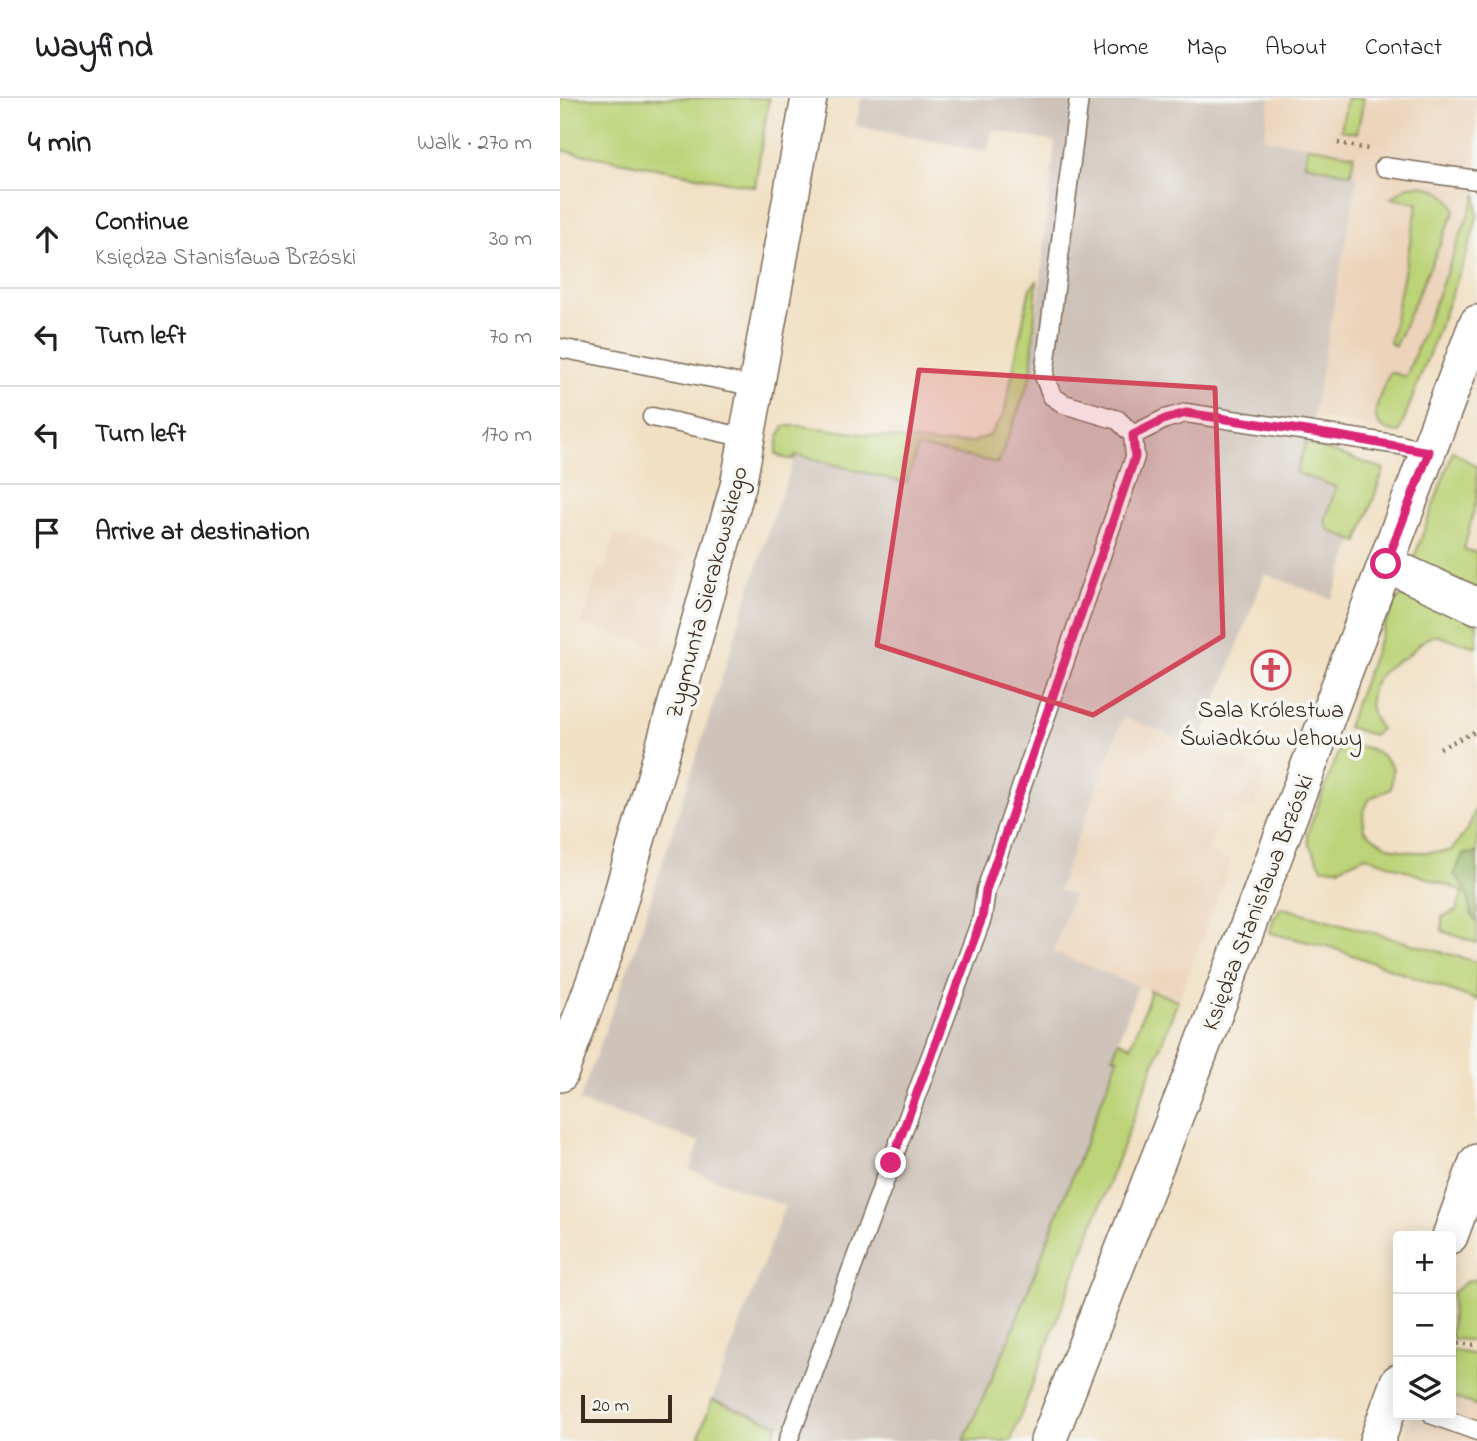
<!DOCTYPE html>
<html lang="en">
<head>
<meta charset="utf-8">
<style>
	:root { --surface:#fff; --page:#f2f2f2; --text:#202124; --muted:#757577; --line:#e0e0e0 }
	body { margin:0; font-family:"Indie Flower",sans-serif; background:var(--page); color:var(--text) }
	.controls { position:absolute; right:21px; bottom:21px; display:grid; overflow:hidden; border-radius:7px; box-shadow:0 4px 18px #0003 }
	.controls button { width:63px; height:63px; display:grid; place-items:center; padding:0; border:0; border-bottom:2px solid var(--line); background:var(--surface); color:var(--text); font:35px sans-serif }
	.scale { position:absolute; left:21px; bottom:18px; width:91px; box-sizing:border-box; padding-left:7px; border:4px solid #3b2a1e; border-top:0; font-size:19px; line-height:24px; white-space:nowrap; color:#3b2a1e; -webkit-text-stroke:5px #f6f6f2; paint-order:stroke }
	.stop { position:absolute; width:21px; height:21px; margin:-16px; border:5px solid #db2777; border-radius:50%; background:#fff }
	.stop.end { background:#db2777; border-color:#fff; box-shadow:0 2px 7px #0008 }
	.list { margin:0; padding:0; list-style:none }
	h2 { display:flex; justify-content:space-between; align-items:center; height:91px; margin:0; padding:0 28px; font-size:30px }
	h2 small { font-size:23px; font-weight:400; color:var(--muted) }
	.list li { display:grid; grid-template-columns:46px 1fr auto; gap:21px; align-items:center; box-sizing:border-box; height:98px; padding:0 28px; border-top:2px solid var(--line) }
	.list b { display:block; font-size:26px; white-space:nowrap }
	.list p { margin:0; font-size:23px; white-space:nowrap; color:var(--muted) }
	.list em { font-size:23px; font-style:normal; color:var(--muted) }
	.icon { flex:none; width:38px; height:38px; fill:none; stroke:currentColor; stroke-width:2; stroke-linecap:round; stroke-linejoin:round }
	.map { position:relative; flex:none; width:917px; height:1343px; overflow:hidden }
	header { display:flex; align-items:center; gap:42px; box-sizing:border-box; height:98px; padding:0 35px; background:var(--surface); border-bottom:2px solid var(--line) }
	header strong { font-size:33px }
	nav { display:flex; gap:38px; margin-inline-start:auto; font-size:24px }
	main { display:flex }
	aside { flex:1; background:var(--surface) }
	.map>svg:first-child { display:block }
</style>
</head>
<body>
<header>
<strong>Wayfind</strong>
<nav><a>Home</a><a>Map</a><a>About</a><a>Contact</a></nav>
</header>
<main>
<aside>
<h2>4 min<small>Walk · 270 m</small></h2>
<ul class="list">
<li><svg class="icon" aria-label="ahead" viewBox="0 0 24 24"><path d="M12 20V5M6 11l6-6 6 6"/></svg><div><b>Continue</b><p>Księdza Stanisława Brzóski</p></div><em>30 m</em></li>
<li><svg class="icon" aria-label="left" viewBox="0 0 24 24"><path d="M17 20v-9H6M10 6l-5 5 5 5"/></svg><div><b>Turn left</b></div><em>70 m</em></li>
<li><svg class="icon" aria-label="left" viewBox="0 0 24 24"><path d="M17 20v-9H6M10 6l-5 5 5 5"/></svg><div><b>Turn left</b></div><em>170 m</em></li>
<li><svg class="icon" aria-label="arrive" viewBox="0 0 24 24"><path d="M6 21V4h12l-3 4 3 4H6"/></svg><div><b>Arrive at destination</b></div></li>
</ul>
</aside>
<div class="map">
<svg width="917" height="1343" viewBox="0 0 917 1343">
	<rect width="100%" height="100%" fill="#f6f6f2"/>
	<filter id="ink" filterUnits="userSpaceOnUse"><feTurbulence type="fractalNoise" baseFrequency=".0143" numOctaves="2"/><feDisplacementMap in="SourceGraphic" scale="14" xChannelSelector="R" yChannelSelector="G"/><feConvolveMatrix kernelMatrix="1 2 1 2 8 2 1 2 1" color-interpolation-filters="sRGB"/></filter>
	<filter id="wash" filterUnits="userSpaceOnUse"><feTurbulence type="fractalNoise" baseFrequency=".00686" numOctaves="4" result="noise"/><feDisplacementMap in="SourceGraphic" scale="28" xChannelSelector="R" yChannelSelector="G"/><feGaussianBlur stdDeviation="1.57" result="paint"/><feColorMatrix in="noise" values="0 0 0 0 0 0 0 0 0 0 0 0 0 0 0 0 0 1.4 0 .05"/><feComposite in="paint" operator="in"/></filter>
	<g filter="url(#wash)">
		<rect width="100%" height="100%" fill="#f1e0c4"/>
		<g fill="#ecd3b9">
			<path d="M710,0H917V115L839,335L753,318L798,77L745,66L703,40Z"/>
			<path d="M55,436L124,459L101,549L22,526L38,471L44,472Z"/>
			<path d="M563,619L706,673L694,709L689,708L679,713L677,718L664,714L648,753L672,763L618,902L493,855L512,798L498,792Z"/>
			<path d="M891,1298L917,1308V1343H843L853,1317H891Z"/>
		</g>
		<path fill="#cec2b9" d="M301,0H710L704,40L748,48L746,66L798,77L750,334L736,375L811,395L772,501L705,476L639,648L563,619L498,792L513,797L493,854L578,888L553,957L558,960L450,1239L404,1343H264L152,1302L225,1108L130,1072L140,1044L19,1004L75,851L213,419L236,357L345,385L357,349L438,365L471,279L495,44L432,32L428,54L296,28Z"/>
		<g fill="#bcd377" stroke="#7c7e4a" stroke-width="2">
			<path d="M0,0H209L195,89L0,52Z"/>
			<path d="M787,0H804L797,35L781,32Z"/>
			<path d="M748,48L794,57L791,76L745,66Z"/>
			<path d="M862,87C876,91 890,96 895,112L835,248L830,245L858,105L831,100L849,88Z"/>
			<path d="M917,95V120L906,158L839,335C799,331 821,297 830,274L846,279Z"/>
			<path d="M477,183L471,279L438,365L358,349L346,385L236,357L234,361H227L216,356L219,339L224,328H242L378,346L413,344L430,337L444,316L470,190Z"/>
			<path d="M746,345L824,371L798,444L770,433L765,423L776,389L736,375Z"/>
			<path d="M893,353L917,369V400L904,451L917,455V491L853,463Z"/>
			<path d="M849,495L917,526V549L874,537C857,545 861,546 848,557C845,561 838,562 834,565C809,581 802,607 821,631L813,637L787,629L826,524L837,501Z"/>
			<path d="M781,647C806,648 818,649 833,670L831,691L810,700L803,715L804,732C834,758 853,755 891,753L908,731L917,706V845L882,833V819L896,813L903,793L806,758L779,770H762L749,746L747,736Z"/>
			<path d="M721,809L917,864V902L770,849L710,835L713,822Z"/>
			<path d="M589,892L618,902L451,1343H404L450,1239L558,960L553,958L559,943L571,948L590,896Z"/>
			<path d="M917,1181V1243L894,1241L891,1237L892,1195L907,1183Z"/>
			<path d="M891,1252L917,1257V1308L891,1298Z"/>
			<path d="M152,1302L218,1326L212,1343H155L139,1338Z"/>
		</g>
		<path fill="#95b568" stroke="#687043" stroke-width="2" d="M917,755V825C903,810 917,798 894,777L903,756Z"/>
	</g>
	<g filter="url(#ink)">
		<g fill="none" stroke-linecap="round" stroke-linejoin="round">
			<g stroke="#7b6a58" stroke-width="21">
				<g id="lane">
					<path d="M824,69L917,82"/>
					<path d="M0,250L197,289"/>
					<path d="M92,319L187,340"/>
					<path d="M573,337L605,321L626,315L840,347L869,354"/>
					<path d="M873,1317L917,1333"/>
					<path d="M228,1343L422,820L426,792L575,359L573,337L558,322L504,306L492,298L484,278L519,0"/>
				</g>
			</g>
			<g stroke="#7b6a58" stroke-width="38">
				<g id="street">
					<path d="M826,466L917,508"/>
					<path d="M0,976L45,854L178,388L249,0"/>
					<path d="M890,1138L917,1064"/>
					<path d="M488,1343L629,983L917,225"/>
					<path d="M817,1343L838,1284"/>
				</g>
			</g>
			<g stroke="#7b6a58" stroke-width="4.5" stroke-dasharray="2 5" stroke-linecap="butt">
				<path d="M778,45L808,51"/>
				<path d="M880,650L917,633"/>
				<path d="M891,1245L917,1247"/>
			</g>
			<use href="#lane" stroke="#fff" stroke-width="18"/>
			<use href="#street" stroke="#fff" stroke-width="35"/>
		</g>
	</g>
	<g fill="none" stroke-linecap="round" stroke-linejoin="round" filter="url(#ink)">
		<path stroke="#db2777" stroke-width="9" d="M331,1065L422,820L426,792L575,359L573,337L605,321L626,315L779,338L869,354L826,466"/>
	</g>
	<path fill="#d1495b" fill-opacity="0.2" stroke="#d1495b" stroke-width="5" stroke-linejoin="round" d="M359,272L655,290L663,538L533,617L317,547Z"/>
	<defs>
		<g id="church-ring" transform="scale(2.0125)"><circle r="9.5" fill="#f6f6f2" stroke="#d1495b" stroke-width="1.5"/><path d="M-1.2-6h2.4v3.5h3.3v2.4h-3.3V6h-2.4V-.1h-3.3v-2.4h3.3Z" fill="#d1495b"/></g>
	</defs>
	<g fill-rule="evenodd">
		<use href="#church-ring" x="711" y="572"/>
	</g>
	<g text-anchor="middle" stroke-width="7" stroke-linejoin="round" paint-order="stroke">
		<g font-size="24" fill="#3b2a1e" stroke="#f6f6f2">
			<text transform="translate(146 494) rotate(-75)" y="8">Zygmunta Sierakowskiego</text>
			<text transform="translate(697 804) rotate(-69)" y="8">Księdza Stanisława Brzóski</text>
		</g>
		<g font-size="24" fill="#3b2a1e" stroke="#f6f6f2">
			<text x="711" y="619">Sala Królestwa<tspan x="711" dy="28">Świadków Jehowy</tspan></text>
		</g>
	</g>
</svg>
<div class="controls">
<button>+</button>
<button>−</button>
<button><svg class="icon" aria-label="layers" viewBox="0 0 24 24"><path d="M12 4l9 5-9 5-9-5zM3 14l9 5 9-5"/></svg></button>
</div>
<div class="scale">20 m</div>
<div class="stop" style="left:826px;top:466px"></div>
<div class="stop end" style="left:331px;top:1065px"></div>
</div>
</main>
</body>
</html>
